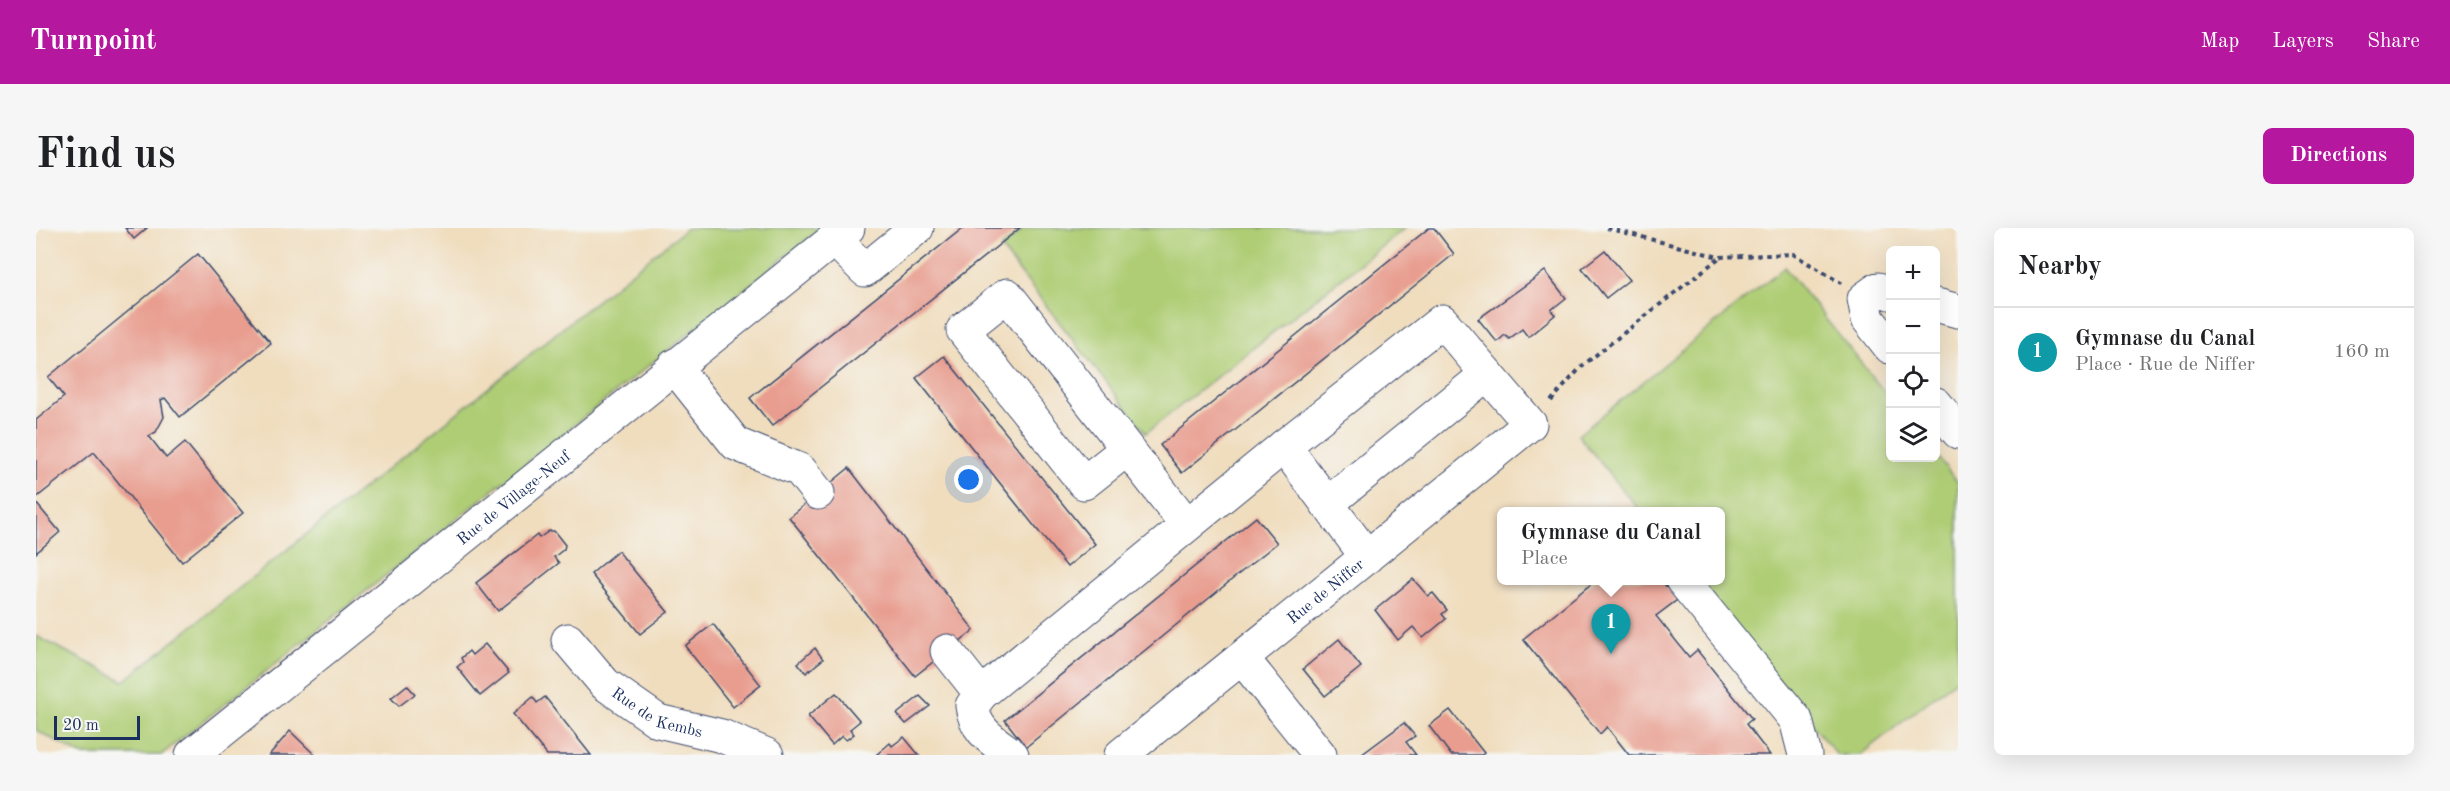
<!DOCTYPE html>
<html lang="en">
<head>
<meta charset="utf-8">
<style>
	:root { --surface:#fff; --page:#f6f6f6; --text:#202124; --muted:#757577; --line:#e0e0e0; --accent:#b5179e }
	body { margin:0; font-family:"Old Standard TT",serif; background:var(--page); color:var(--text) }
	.controls { position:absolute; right:18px; top:18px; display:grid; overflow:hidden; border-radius:9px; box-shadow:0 6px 24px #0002 }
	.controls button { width:54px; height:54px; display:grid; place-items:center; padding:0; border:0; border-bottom:2px solid var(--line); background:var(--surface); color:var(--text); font:30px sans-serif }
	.scale { position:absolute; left:18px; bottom:15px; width:86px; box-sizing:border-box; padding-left:6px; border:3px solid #1b2f5e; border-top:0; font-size:16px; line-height:21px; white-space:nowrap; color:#1b2f5e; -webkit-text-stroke:4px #f6f6f2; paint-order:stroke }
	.you { position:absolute; left:933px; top:252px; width:21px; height:21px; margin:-15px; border:4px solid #fff; border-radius:50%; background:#1a73e8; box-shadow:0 0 0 9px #1a73e833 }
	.badge { display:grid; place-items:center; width:39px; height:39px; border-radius:50%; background:var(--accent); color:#fff; font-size:20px; font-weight:700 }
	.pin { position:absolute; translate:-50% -50px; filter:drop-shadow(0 2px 3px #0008) }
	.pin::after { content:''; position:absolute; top:32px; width:21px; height:18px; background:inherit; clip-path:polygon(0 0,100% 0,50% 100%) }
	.popup { position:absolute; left:1461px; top:279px; width:228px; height:78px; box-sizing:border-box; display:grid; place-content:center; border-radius:9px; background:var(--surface); filter:drop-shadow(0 2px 4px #0005); font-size:20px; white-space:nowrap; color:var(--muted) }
	.popup b { font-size:22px; color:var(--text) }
	.popup::after { content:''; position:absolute; left:50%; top:100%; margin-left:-12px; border:12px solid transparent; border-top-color:var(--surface) }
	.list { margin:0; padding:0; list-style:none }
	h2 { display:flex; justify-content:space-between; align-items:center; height:78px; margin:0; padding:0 24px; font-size:26px }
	h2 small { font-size:20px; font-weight:400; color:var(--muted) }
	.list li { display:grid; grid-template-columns:39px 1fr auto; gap:18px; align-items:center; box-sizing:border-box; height:90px; padding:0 24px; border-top:2px solid var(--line) }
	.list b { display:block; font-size:22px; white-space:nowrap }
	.list p { margin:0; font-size:20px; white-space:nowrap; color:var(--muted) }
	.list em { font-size:20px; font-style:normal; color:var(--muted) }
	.icon { flex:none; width:33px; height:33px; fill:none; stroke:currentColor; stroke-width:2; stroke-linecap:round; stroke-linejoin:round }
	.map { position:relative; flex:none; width:1922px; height:527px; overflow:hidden; border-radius:9px }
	header { display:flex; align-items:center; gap:36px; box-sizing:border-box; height:84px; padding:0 30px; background:var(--accent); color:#fff }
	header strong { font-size:28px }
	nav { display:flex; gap:33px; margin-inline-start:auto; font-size:21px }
	.intro { display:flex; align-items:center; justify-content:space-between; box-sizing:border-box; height:144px; padding:0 36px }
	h1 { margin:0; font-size:42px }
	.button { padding:15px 27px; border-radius:9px; background:var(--accent); color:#fff; font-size:21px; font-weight:700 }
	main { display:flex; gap:36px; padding:0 36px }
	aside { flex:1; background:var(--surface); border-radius:9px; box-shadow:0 6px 24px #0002 }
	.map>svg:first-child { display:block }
</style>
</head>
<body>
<header>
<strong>Turnpoint</strong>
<nav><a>Map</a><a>Layers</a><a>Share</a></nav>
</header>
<div class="intro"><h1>Find us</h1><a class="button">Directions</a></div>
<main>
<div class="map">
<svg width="1922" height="527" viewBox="0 0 1922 527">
	<rect width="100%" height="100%" fill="#f6f6f2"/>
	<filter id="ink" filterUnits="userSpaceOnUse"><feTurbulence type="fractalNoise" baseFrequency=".0167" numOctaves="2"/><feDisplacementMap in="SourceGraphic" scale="12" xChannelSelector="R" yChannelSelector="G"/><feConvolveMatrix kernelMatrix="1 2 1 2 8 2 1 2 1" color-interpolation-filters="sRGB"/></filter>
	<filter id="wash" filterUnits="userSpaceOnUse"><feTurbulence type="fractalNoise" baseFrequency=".008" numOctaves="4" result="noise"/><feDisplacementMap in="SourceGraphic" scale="24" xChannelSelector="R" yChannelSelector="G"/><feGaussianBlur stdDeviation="1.35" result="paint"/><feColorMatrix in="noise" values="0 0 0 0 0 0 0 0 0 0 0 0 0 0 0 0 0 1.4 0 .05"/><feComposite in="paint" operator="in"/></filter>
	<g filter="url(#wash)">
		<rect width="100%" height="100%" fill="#f0ddbe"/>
		<g fill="#afcd74" stroke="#657e69" stroke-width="1.5">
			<path d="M651,0H785L125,527H45L0,502V408L88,453Z"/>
			<path d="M989,0H1369L1110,205L965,20Z"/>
			<path d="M1748,39L1854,171V230H1900V227L1922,255V450L1824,527H1801L1659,353L1684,352V284L1604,283L1542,207Z"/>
		</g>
		<g id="blocks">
			<g fill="#e89d8f">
				<path d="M89,0H111L98,11Z"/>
				<path d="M927,0H984L736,198L714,170Z"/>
				<path d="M1393,0H1398L1418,26L1146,245L1124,217Z"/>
				<path d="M1569,22L1593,52L1570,70L1546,40Z"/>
				<path d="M162,26L235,115L144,189L129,170L125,172L128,189L120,204L113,208L130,230L149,214L207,285L146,334L58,224L0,270V192L28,169L12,149Z"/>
				<path d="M1509,43L1530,70L1515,82L1519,87L1492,109L1486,101L1473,111L1469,107L1461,114L1442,91Z"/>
				<path d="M908,128L1059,316L1031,339L880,150Z"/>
				<path d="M813,240L938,402L879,448L753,289Z"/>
				<path d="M0,275L24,304L0,325Z"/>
				<path d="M1220,289L1241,315L990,519L969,492Z"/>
				<path d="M513,303H518L529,317L528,321L518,329L523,335L462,383L440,355L501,307L503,310Z"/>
				<path d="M582,323L632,384L604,406L555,346Z"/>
				<path d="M1377,351L1392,368L1397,365L1411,382L1406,386L1410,391L1387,410L1377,399L1362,412L1339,382Z"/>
				<path d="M1560,352H1625L1641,372L1620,388L1653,429L1661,422L1716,491L1710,496L1734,527H1593L1571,499L1564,506L1487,411Z"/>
				<path d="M677,396L725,457L697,479L649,418Z"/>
				<path d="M1303,411L1325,439L1289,468L1267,441Z"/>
				<path d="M449,416L473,445L444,468L421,439L427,434L425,430L433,423L436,427Z"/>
				<path d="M779,420L787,431L770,445L762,435Z"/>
				<path d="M371,457L379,466L363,478L355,470Z"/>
				<path d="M800,465L824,493L814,501L818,506L810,512L806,508L796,517L772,488Z"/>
				<path d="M884,468L894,478L870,496L861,486Z"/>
				<path d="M497,469L501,475L509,469L555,527H511L477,486Z"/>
				<path d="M1414,482L1448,525L1446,527H1415L1393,498Z"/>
				<path d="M1368,495L1379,508L1370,514L1380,527H1325Z"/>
				<path d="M254,503L279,527H233Z"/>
				<path d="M868,509L883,527H840L854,515L856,518Z"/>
			</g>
		</g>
	</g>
	<g filter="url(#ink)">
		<use href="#blocks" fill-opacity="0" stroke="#3b496c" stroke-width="1.5"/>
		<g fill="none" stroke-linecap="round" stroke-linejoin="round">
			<g stroke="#3b496c" stroke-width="35">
				<g id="minor">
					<path d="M798,11L829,42L881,0"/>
					<path d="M1854,65L1842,61L1828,71L1832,91L1854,119"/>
					<path d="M1900,77L1922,83"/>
					<path d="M638,138L700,216L764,242L782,265"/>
					<path d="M1900,176L1922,204"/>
					<path d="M1091,221L1048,255L927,102L971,67L1151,297"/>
					<path d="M1291,276L1451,146"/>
					<path d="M1646,352L1760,492L1769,527"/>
					<path id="s1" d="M532,412L569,456L622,493L686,508L731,527"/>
					<path d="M911,423L945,466"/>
					<path d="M1206,430L1284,527"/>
					<path id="s2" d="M156,527L812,0"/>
					<path d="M976,527C958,513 939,503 936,478L945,466L1248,218"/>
					<path id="s3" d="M1085,527C1222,417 1358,307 1494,196L1406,93L1248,218L1331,329"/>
				</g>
			</g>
			<g stroke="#3b496c" stroke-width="4" stroke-dasharray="4.5 4.5" stroke-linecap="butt">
				<path d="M1571,0L1683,29L1757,26L1805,55"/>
				<path d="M1515,173L1546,138L1683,30"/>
			</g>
			<use href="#minor" stroke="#fff" stroke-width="33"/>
		</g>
	</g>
	<g text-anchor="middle" stroke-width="4.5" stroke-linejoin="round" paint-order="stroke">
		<g font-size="16" fill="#1b2f5e" stroke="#f6f6f2">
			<text dy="6" stroke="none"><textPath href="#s2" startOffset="412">Rue de Village-Neuf</textPath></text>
			<text dy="6" stroke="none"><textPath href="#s3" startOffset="262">Rue de Niffer</textPath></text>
			<text dy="6" stroke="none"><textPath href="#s1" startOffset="118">Rue de Kembs</textPath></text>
		</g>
	</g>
</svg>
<div class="controls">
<button>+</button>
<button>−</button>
<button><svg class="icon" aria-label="locate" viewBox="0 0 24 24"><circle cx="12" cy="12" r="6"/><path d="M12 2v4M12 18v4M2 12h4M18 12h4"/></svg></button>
<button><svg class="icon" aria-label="layers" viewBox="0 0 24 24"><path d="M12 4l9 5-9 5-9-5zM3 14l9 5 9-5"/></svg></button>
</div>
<div class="scale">20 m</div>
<div class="you"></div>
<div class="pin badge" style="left:1575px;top:426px;background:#0f9aa8">1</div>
<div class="popup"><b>Gymnase du Canal</b>Place</div>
</div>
<aside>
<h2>Nearby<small></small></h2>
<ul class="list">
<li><span class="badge" style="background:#0f9aa8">1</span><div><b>Gymnase du Canal</b><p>Place · Rue de Niffer</p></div><em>160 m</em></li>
</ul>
</aside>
</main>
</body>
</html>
